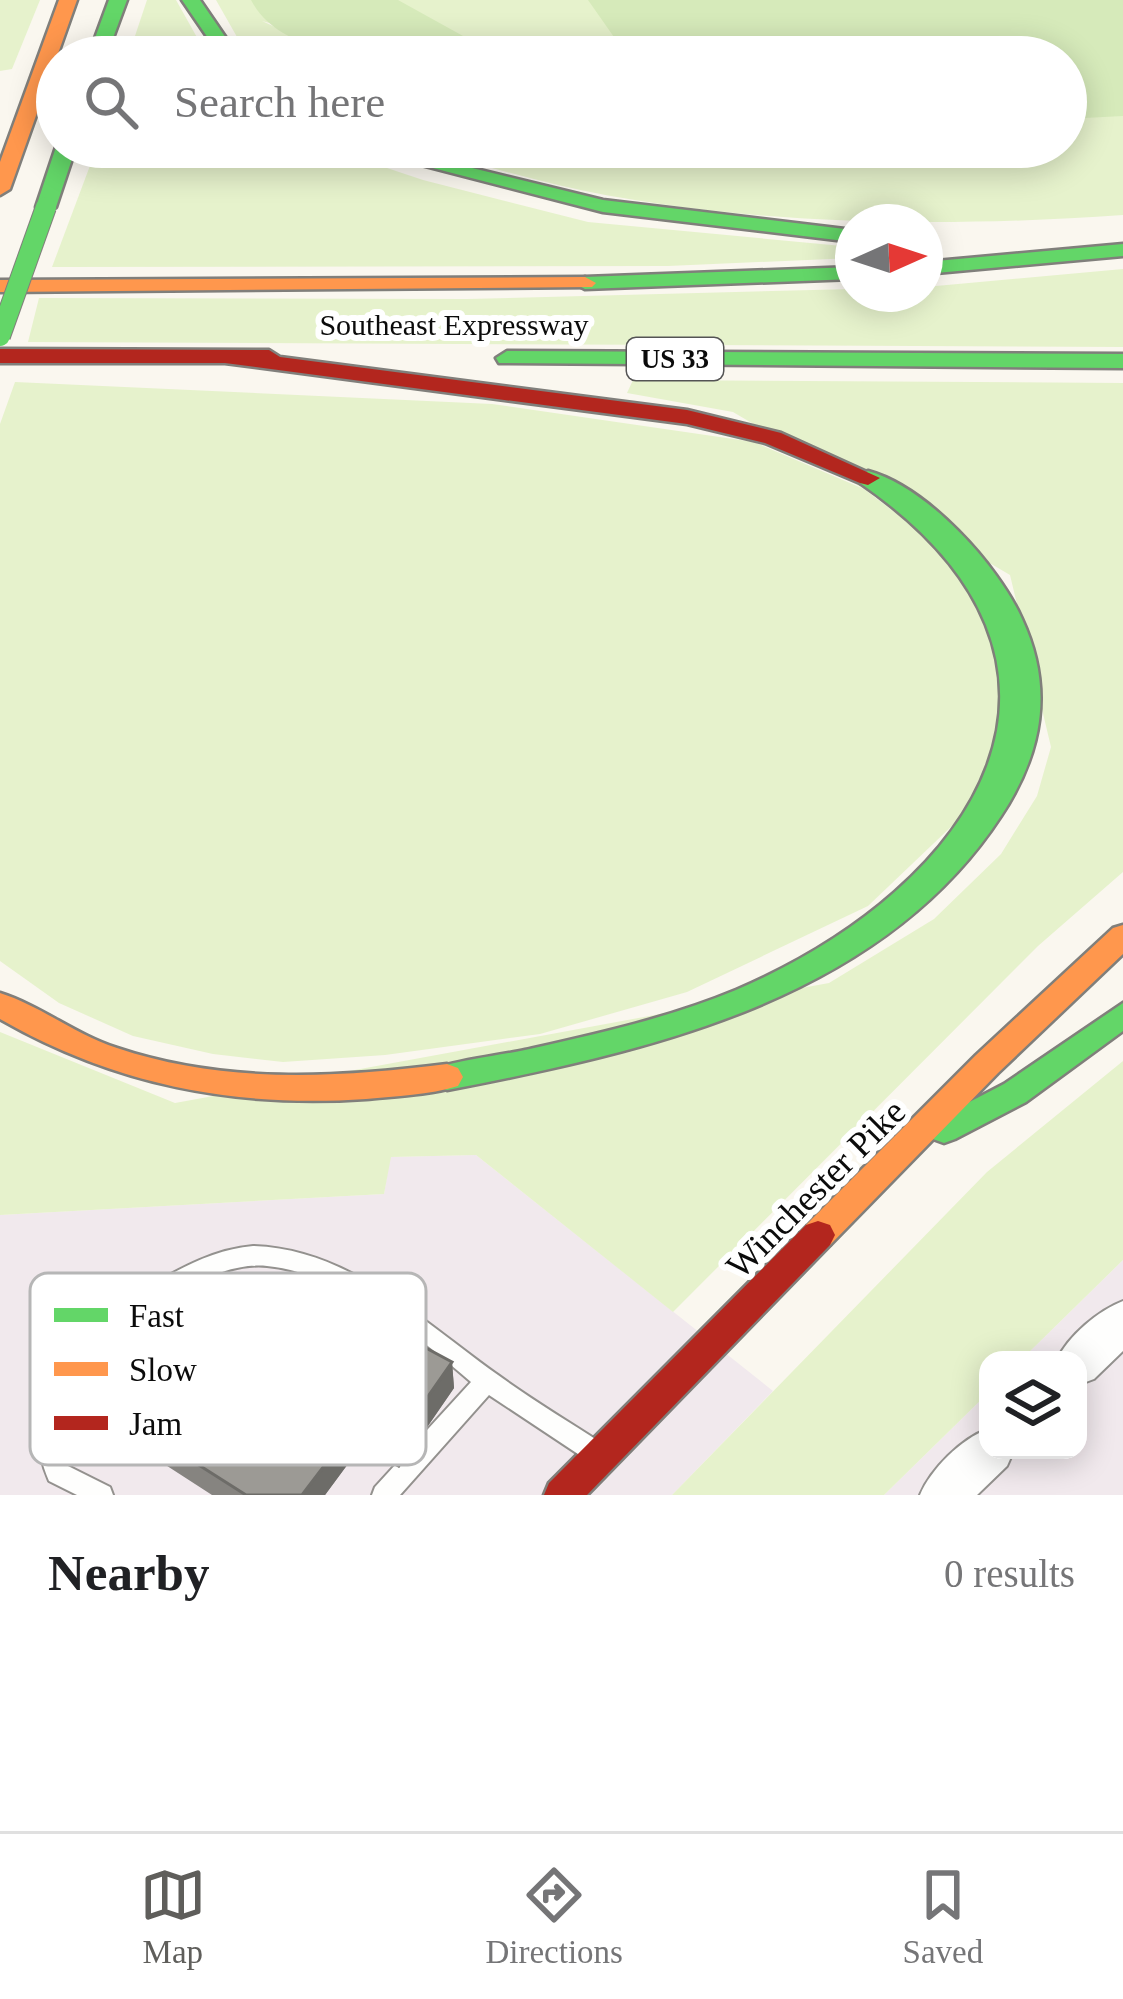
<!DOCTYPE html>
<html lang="en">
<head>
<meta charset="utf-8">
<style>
	:root { --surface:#fff; --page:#f2f2f2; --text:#202124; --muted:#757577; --line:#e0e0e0; --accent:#5f5e5b }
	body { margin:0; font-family:Georgia,serif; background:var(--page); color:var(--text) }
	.controls { position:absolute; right:36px; bottom:36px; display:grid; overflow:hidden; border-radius:24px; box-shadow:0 6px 30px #0003 }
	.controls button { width:108px; height:108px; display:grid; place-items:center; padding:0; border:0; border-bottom:3px solid var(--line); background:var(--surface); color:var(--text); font:60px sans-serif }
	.compass { position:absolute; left:835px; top:204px; width:108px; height:108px; border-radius:50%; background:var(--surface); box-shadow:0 6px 30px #0003; rotate:87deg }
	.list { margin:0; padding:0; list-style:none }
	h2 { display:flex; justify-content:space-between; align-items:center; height:156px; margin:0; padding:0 48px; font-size:51px }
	h2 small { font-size:39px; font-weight:400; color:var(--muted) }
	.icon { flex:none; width:66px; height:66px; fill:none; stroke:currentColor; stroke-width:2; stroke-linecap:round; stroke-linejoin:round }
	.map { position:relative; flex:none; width:1123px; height:1495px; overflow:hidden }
	.search { position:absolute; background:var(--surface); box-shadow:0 6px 30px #0003; left:36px; right:36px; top:36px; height:132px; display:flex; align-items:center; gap:30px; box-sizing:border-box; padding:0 42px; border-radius:66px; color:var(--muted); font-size:45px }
	.sheet { height:336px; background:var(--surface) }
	nav { display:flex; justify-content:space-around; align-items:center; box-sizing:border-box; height:168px; border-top:3px solid var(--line); background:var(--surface); font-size:33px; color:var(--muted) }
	nav a { display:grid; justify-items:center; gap:6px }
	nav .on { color:var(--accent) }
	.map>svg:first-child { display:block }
</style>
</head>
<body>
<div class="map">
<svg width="1123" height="1495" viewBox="0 0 1123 1495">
	<rect width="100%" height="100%" fill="#faf7ef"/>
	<g fill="#f1e9ed">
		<path d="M476,1155L773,1391L672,1495H0V1215L384,1194L390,1157Z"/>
		<path d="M1123,1260V1495H884L988,1393V1450H1078V1360H1021Z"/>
	</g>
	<g fill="#e6f2cc">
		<path d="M0,0H40L12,69L0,71Z"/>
		<path d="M147,0H176L208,57H128Z"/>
		<path d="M216,0H1123V215C942,228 736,226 558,185C511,174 464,160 417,147H1066V57H396L262,21L340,57H254L245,51Z"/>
		<path d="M97,147H324L423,180L588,222L853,247V258L668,266L52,267Z"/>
		<path d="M1123,269V347L28,342L39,298L467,299L853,289V294H925V287Z"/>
		<path d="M633,380L1123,383V872L1038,946L673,1312L476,1155L391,1157L384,1194L0,1215V1032L175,1103L829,983L934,919L1001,854L1037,796L1051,747L1010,575L733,412L627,393Z"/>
		<path d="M15,382L492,404L754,442L864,489L935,543L986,613L1009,689L976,803L868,906L687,992L540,1034L385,1055L283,1062L213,1054L133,1036L59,1003L0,961V424Z"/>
		<path d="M1123,1061V1260L1021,1360H988V1393L884,1495H672L987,1172Z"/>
	</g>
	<g fill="#d6eaba">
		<path d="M251,0H398L501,57C430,57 289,73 251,0Z"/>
		<path d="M588,0H1123V116L1066,119V57H628Z"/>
	</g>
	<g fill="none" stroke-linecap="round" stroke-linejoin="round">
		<g stroke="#93918e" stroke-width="4">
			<path id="lane" d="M253,1246C351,1249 424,1323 498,1375C531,1399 566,1420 600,1442L604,1450L600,1458L592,1461L584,1458L489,1395L400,1495H372L375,1487L471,1382C415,1334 344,1274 267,1266C205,1259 91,1337 69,1394C59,1419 62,1441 68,1466L110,1487L113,1495H77L49,1481C11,1393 80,1328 150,1286C182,1267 216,1249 253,1246Z"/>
		</g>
		<g stroke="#93918e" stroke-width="4">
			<g id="street">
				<path d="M1123,1301V1351L1094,1379L1078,1385V1360H1057C1068,1336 1099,1310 1123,1301Z"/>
				<path d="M988,1429V1450H1014L1007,1466L977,1495H920C931,1469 961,1439 988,1429Z"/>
			</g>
		</g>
		<g stroke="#807f7b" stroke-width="5">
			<g id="fast">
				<path d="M109,0H127L106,57H88Z"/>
				<path d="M182,0H200L239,57H221Z"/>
				<path d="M56,147H76L56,207L46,213L36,207Z"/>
				<path d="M352,147H386L603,200L853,230V242L603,212Z"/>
				<path d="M1123,244V256L925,274V262Z"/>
				<path d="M853,267V279L585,289L574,283L585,277Z"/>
				<path d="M507,351L1123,354V368L499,363L496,358Z"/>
				<path d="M868,471C927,487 998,565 1022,619C1054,688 1043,752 1001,816C881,1000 649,1051 447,1090L436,1086L431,1077L436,1068C465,1059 496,1056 525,1050C596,1034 669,1018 736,990C978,886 1123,664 860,483L856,478Z"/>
				<path d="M1123,1003V1031L1026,1102L955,1139L944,1143L933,1139L928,1130L933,1121L1004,1084Z"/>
			</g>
		</g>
		<g stroke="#807f7b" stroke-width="5">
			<g id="slow">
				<path d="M59,0H77L10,189L0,195V162Z"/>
				<path d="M585,277L596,283L592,287L0,292V280Z"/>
				<path d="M1123,925V954L998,1073L830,1245L818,1249L806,1245L801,1235L806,1225L976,1055L1113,928Z"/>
				<path d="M0,993C41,1006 76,1035 117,1048C224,1084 336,1078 447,1064L458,1068L463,1077L458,1086C429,1095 396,1096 366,1099C235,1108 115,1085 0,1019Z"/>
			</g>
		</g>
		<g stroke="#807f7b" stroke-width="5">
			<g id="jam">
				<path d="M0,349L269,350L280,357L687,410L781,433L880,478L868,485L860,483L765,443L687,424L225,363H0Z"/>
				<path d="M818,1221L830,1225L835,1235L830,1245L587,1495H544L549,1483L806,1225Z"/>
			</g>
		</g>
		<use href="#lane" fill="#fefefd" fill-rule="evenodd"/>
		<use href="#street" fill="#fefefd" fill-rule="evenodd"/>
		<use href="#fast" fill="#63d668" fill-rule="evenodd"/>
		<use href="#slow" fill="#ff974d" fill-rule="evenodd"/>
		<use href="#jam" fill="#b3261e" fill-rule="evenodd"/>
		<g stroke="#807f7b" stroke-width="22" stroke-linecap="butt">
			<path id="fast-bridge" d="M0,336L46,207"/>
		</g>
		<use href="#fast-bridge" stroke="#63d668" stroke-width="20"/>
	</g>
	<path fill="#868480" d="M232,1351L452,1362L454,1388L399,1468L355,1443L356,1453L325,1495H212L127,1440L120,1415L233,1355Z"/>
	<g fill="#6d6c68">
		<path d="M452,1362L454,1388L399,1468L396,1442Z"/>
		<path d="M353,1428L356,1453L325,1495H302Z"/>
	</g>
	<g fill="#9c9a95" stroke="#6d6c68" stroke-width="3">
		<path d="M290,1275L452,1362L396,1442L232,1351Z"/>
		<path d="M192,1330L353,1428L302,1495H246L120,1415Z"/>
	</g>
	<g text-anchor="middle" stroke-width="12" stroke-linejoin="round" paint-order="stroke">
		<rect fill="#fff" stroke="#545454" stroke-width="3" x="627" y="338" width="96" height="42" rx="9"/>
		<g font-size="27" font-weight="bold" fill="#0b0b0b">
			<text x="675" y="368">US 33</text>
		</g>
		<g font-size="30" fill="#0b0b0b" stroke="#fff">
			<text x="454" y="335">Southeast Expressway</text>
		</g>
		<g font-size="36" fill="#0b0b0b" stroke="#fff">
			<text transform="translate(815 1188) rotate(-45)" y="13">Winchester Pike</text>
		</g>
	</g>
	<rect x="30" y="1273" width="396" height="192" rx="18" fill="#fff" stroke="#b6b6b6" stroke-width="3"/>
	<rect x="54" y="1308" width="54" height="14" fill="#63d668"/>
	<rect x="54" y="1362" width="54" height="14" fill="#ff974d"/>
	<rect x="54" y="1416" width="54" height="14" fill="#b3261e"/>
	<g font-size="33" fill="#0b0b0b">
		<text x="129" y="1327">Fast</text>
		<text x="129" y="1381">Slow</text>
		<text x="129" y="1435">Jam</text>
	</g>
</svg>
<div class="controls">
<button><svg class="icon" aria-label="layers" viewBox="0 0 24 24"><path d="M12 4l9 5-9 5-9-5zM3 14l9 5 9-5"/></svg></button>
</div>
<svg class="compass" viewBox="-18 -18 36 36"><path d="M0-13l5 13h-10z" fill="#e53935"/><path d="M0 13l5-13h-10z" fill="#757577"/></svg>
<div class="search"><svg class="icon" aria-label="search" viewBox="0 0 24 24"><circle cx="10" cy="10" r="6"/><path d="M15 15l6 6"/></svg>Search here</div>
</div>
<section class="sheet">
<h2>Nearby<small>0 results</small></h2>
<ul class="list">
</ul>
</section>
<nav>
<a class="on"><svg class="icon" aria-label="map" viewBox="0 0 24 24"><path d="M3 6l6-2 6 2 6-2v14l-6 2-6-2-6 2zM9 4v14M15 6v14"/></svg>Map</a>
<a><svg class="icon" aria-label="directions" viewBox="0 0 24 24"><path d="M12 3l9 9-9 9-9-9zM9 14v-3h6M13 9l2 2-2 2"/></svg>Directions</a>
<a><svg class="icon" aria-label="saved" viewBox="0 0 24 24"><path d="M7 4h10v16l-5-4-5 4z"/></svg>Saved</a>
</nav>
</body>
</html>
